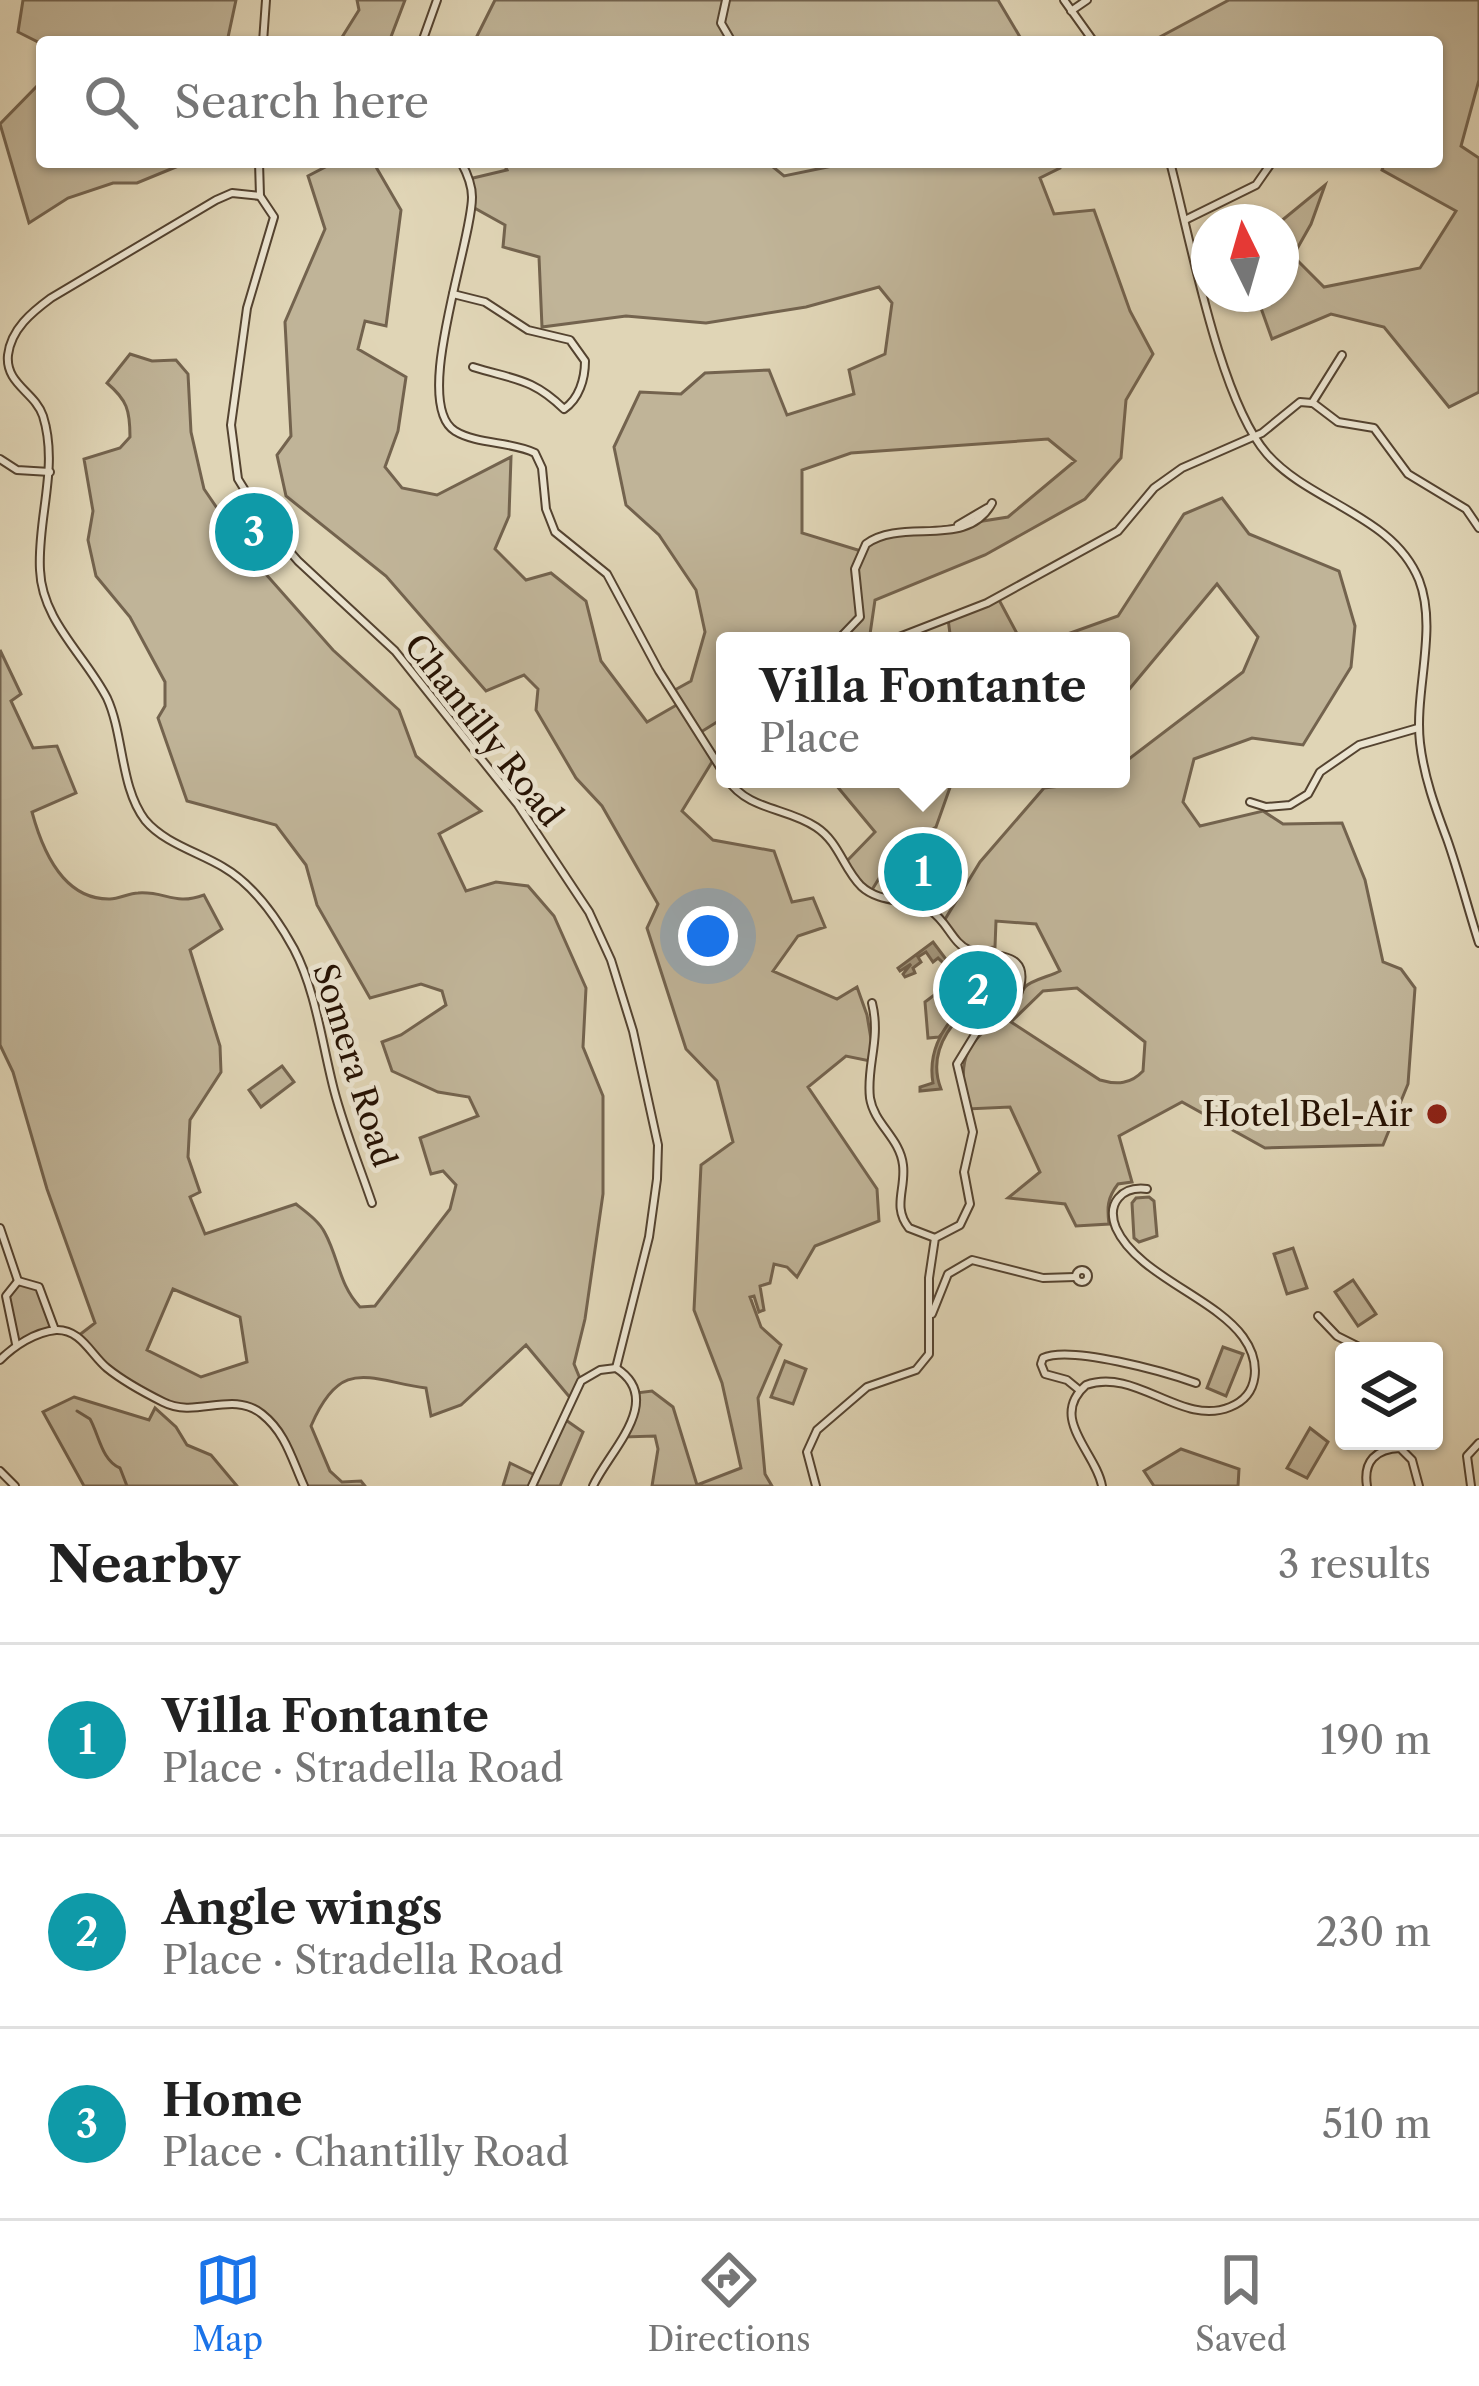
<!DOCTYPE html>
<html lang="en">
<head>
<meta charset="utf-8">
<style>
	:root { --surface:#fff; --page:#f2f2f2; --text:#222; --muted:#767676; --line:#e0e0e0; --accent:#1a73e8 }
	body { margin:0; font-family:"Libre Caslon Text",serif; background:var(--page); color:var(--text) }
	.controls { position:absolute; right:36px; bottom:36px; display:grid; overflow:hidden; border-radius:12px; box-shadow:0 3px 9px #0004 }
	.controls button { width:108px; height:108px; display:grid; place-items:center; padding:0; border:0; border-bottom:3px solid var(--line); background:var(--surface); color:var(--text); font:60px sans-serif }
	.compass { position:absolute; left:1191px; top:204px; width:108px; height:108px; border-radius:50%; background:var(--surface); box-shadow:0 3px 9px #0004; rotate:355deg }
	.you { position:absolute; left:708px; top:936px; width:42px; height:42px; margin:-30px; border:9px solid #fff; border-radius:50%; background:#1a73e8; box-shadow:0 0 0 18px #1a73e833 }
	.badge { display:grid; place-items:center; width:78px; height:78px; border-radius:50%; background:var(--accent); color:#fff; font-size:39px; font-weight:700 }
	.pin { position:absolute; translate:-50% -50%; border:6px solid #fff; box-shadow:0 3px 12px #0006 }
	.popup { position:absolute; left:716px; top:632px; width:414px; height:156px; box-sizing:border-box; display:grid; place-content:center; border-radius:12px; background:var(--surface); filter:drop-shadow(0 3px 9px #0005); font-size:39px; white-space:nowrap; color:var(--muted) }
	.popup b { font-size:45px; color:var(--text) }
	.popup::after { content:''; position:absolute; left:50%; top:100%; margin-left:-24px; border:24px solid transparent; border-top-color:var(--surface) }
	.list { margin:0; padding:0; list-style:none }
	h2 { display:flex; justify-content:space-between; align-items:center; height:156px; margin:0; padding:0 48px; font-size:51px }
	h2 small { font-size:39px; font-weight:400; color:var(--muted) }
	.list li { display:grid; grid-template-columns:78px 1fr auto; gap:36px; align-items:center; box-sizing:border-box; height:192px; padding:0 48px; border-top:3px solid var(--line) }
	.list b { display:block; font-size:45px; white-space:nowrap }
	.list p { margin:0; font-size:39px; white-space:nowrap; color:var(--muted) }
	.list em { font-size:39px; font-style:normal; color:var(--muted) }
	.icon { flex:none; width:66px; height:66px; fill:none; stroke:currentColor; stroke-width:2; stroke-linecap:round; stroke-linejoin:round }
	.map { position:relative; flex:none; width:1479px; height:1486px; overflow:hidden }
	.search { position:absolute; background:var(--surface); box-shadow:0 3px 9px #0004; left:36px; right:36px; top:36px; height:132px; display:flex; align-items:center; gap:30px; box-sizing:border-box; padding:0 42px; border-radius:12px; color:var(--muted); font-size:45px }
	.sheet { height:732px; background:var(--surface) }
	nav { display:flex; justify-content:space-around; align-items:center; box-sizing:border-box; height:168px; border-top:3px solid var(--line); background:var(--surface); font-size:33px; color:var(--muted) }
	nav a { display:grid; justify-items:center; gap:6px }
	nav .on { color:var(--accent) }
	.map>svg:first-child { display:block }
</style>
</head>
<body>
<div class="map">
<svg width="1479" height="1486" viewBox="0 0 1479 1486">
	<rect width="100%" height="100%" fill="#e0d5b6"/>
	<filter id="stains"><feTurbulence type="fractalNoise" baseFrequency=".00167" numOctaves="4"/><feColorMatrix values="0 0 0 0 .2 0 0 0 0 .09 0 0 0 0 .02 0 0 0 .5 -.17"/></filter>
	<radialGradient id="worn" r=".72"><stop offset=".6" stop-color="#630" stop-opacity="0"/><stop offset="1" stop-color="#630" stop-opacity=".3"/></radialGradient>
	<g fill="#c0b498" stroke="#73634e" stroke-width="3" fill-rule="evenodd">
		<path d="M23,0H236L227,42L42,44L18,32Z"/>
		<path d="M357,0H405L389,42H339L359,10Z"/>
		<path d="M495,0H998L1023,42H474Z"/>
		<path d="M1229,0H1479V80L1461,146L1479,158V392L1449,407L1384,327L1331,314L1272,339L1256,294H1281L1280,222L1325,185L1311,224L1293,256L1324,287L1420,268L1456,211L1382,170L1385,162H1437V42L1156,39Z"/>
		<path d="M42,81V162H188L137,183H113L68,198L29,223L0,124Z"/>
		<path d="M335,162H381L376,167L401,210L386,326L365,321L358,349L406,377L398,431L385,467L402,488L437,495L511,457L509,516L495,549L526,580L551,573L586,601L601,661L647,722L680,703L673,691L691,681L705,632L696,590L659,535L626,505L614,447L640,392L681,394L705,373L769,370L787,415L854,394L849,370L885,354L892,303L879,287L806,307L706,323L626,316L542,327L539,257L503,247L505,225L471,206L469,179L507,170L503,162H767L784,176L852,162H1060V168L1040,178L1054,214L1094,210L1130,311L1153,354L1126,400L1121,458L1085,499L985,555L875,600L869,641H725V717L701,732L715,757L682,811L713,840L774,851L792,902L813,898L825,927L798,936L773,971L837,999L857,987L867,1015L872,1045L870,1061L846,1056L808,1087L877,1189L879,1221L815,1246L797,1277L787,1267L774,1264L770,1283L760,1286L764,1310L759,1312L754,1296L750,1297L761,1327L781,1345L758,1398L765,1474L772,1486H652L658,1449L655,1436L624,1437L634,1416L636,1393L652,1391L673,1407L697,1485L741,1468L722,1383L694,1310L701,1165L733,1142L717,1081L686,1049L647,928L658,904L602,806L576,778L536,710L538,689L524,675L486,691L386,576L286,496L277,455L291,436L285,322L325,229L308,176ZM1048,439L1075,461L1008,517L875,538L861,551L802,533V470L851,453Z"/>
		<path d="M130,354L152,361L176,360L188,374L191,432L204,489L249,555L333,650L399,710L416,756L481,811L439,834L466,891L496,882L528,886L554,916L586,988L583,1047L603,1096V1194L585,1319L574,1364L581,1381L572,1400L526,1345L461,1405L431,1416L426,1388C368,1380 341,1356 311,1426L330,1471L342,1482L361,1481L365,1486H304L274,1426L249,1406L177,1408L106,1367L78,1336L95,1323L47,1189L13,1072L0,1045V650L21,694L11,701L33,748L57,746L76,793L32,812C42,849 63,900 110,899C119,899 129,893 138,893C166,891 174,906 204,895L222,929L190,950L220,1046L221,1072L190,1120L188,1157L200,1192L190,1197L205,1234L296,1204C306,1212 319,1221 325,1233C339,1259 339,1285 360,1307L375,1306L450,1209L456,1185L443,1171L431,1174L420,1138L478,1116L469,1097L438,1092L392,1071L382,1042L401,1035L446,1005L442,991L421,984L370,998L317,905L306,865L276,825L187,801L158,718L165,706V682L130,617L96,576L88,540L93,511L84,459L120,448L130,437C130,410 127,400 107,383ZM173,1289L240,1317L247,1362L201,1377L147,1350Z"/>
		<path d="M1222,498L1249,534L1339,571L1355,626L1351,667L1303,745L1252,738L1194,759L1183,802L1200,826L1263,811L1283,824L1342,823L1365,880L1383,962L1401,969L1415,988L1408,1084L1383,1145L1265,1148L1182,1102L1119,1136L1132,1182L1118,1184C1107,1198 1107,1208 1109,1224L1076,1226L1065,1204L1008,1198L1040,1172L1010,1107L967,1109C957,1053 966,1044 1009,1011C1019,1004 1018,996 1025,987C1031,980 1051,976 1060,971L1036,924L996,921L995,947L967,950L944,921L980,862L1044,788L1121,779V765L1243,672L1258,637L1217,584L1121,699V641H1048L1118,616L1184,514ZM1077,988L1145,1042L1143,1071C1131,1084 1117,1085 1100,1080L1011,1022L1043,991Z"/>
		<path d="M998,598L1021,641H951L948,619Z"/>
		<path d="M822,779H953L936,827L894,854L870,893L860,885L846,862L875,832L836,785Z"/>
		<path d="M946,963L972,975L979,985L974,989L977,994L939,1037L928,1038L925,1002L941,990L950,998L964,987Z"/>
		<path d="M282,1066L294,1082L261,1107L249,1090Z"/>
		<path d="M1149,1197L1154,1201L1157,1236L1139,1242L1134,1238L1132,1203L1136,1198Z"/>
		<path d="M1293,1248L1307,1288L1287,1294L1274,1254Z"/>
		<path d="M1353,1280L1376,1314L1358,1326L1335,1292Z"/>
		<path d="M18,1281L39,1287L55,1330L16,1344C10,1323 0,1298 18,1281Z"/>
		<path d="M1223,1347L1243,1354L1226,1396L1207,1388Z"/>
		<path d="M785,1361L806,1369L793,1404L771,1397Z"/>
		<path d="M74,1397L149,1420L155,1408L176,1427L187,1445L211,1455L237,1486H84L43,1412Z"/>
		<path d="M563,1418L583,1432L560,1486H503L510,1463L535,1475Z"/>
		<path d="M1310,1428L1328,1442L1307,1478L1287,1468Z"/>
		<path d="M1181,1449L1239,1469L1238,1486H1154L1144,1471Z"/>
	</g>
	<path fill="#a19379" stroke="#705f4a" stroke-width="3" d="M933,942L948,962L977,972L990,992C957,1013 925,1048 941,1089L920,1091V1087L933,1083C926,1043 952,1013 983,990C969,971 950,972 938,958L933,962L926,952L918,957L921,962L913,968L915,973L905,977L903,974L911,964L900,971L898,968Z"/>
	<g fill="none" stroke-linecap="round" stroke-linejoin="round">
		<path stroke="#705f4a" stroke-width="3" d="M77,1411L90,1419C99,1435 102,1461 120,1468L127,1486"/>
		<g stroke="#544330" stroke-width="10">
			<g id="minor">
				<path d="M726,0L721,23L732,42"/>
				<path d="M1064,0L1094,42"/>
				<path d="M1071,11L1087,0"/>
				<path d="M263,42L266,0"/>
				<path d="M422,42L437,0"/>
				<path d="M259,162L260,196L274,217L247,308L231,425L238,479L265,523L298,561L395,651L518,805L589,912L611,960L633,1031L658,1145L657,1179L649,1237L616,1368"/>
				<path d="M461,162C467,173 472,184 472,197C472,243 411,404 455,431C478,445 511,441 535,453L542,468L546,509L555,532L607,574L659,671L725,775"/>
				<path d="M1170,162C1190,237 1219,399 1267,454C1310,503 1393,515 1419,580C1438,629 1414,691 1420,743C1424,777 1435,807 1447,839C1459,873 1468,909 1479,943"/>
				<path d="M260,196L232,193L216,200L51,298C32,312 11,329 8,355C5,384 35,392 43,416C59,467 37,519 40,570C42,621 85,655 107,698C124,735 120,787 145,820C164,843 198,852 223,867C254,885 277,918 294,949C316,991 322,1044 334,1090C344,1128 359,1165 372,1203"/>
				<path d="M1185,220L1256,185L1272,162"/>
				<path d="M453,294L485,302L528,330L570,340L585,361C585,379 579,399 564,409C532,378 515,380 473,367"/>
				<path d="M1312,403L1342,355"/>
				<path d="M1313,403L1338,422L1374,428L1408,474L1466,509L1479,528"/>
				<path d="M0,459L17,470L50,472"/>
				<path d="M958,525L987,508"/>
				<path d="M837,641L860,617L855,569L866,544C903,517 967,550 992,503"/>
				<path d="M889,641L987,603L1118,531L1154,488L1182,468L1262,433L1300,402L1312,403"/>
				<path d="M1121,713H1123"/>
				<path d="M727,779C749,811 786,807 816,827C839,842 843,868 861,886C880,904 909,898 931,911C947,921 953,944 969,950C991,959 1036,947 1017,997L979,1028L957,1064L973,1132L964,1172L970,1204L960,1225L935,1238L929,1278V1354L916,1370L867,1387L817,1430L807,1452L816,1486"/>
				<path d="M1250,802L1266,807L1290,805L1308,794L1320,772L1359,745L1418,728"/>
				<path d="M872,1003C881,1040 866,1066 870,1098C874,1124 900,1138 903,1165C906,1189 892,1207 909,1228L935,1238"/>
				<path d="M0,1228L18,1281"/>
				<circle cx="1082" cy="1276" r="6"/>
				<path d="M18,1281L39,1287L55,1330"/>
				<path d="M932,1314L948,1274L972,1260L1043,1278L1075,1277"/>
				<path d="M1318,1316L1337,1336L1367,1351"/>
				<path d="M16,1344L6,1296L18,1281"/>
				<path d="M0,1360C14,1346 35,1332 56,1330C81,1329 91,1355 107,1368C123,1381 145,1393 163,1402C196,1419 232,1390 262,1414C286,1433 292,1460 304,1486"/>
				<path d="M1078,1389L1067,1380L1045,1374L1041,1364L1043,1358C1070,1345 1166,1372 1196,1383"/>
				<path d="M0,1471L15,1486"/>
				<path d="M532,1486L581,1381L600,1370L616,1368"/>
				<path d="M593,1486C609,1451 666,1400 616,1368"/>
				<path d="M1102,1486C1096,1452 1048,1418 1086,1385C1136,1367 1182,1427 1230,1407C1260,1395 1261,1362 1243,1337C1214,1297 1137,1275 1116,1228C1106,1203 1122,1186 1147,1189"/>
				<path d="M1367,1486C1363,1461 1376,1449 1400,1448L1412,1460L1419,1486"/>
				<path d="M1471,1486L1467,1456L1479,1443"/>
			</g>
		</g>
		<use href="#minor" stroke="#ebe4d0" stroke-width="6"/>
	</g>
	<circle fill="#8f2418" stroke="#ebe4d0" stroke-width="4.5" cx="1437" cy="1114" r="12"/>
	<g text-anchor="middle" stroke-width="10" stroke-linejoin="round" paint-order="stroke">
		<g font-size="33" fill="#261203" stroke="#ebe4d0">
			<text transform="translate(484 730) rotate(52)" y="12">Chantilly Road</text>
			<text transform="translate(355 1065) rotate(73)" y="12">Somera Road</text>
		</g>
		<g font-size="33" fill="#261203" stroke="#ebe4d0" text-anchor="end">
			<text x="1413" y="1126">Hotel Bel-Air</text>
		</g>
	</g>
	<rect width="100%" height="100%" filter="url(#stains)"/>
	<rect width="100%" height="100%" fill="url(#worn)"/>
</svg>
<div class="controls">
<button><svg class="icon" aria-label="layers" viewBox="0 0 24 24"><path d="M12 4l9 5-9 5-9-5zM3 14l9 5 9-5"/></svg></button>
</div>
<svg class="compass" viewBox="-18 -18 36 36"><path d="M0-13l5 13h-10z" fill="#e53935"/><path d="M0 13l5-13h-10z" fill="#767676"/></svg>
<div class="you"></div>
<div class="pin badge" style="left:923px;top:872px;background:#0f9aa8">1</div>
<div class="popup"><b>Villa Fontante</b>Place</div>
<div class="pin badge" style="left:978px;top:990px;background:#0f9aa8">2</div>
<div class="pin badge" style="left:254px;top:532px;background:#0f9aa8">3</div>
<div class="search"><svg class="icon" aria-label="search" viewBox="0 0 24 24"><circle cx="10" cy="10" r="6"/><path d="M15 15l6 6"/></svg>Search here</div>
</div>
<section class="sheet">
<h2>Nearby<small>3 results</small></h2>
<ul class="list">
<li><span class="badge" style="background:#0f9aa8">1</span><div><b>Villa Fontante</b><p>Place · Stradella Road</p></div><em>190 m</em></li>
<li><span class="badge" style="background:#0f9aa8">2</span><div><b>Angle wings</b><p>Place · Stradella Road</p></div><em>230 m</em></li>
<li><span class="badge" style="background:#0f9aa8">3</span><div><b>Home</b><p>Place · Chantilly Road</p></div><em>510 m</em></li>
</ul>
</section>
<nav>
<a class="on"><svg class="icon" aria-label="map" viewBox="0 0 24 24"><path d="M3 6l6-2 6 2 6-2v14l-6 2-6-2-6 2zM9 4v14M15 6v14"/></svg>Map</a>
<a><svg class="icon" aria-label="directions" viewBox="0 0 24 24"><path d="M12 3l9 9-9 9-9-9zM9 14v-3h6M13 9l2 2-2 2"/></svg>Directions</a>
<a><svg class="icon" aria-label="saved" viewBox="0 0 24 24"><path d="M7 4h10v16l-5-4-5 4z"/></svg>Saved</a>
</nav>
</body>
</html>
